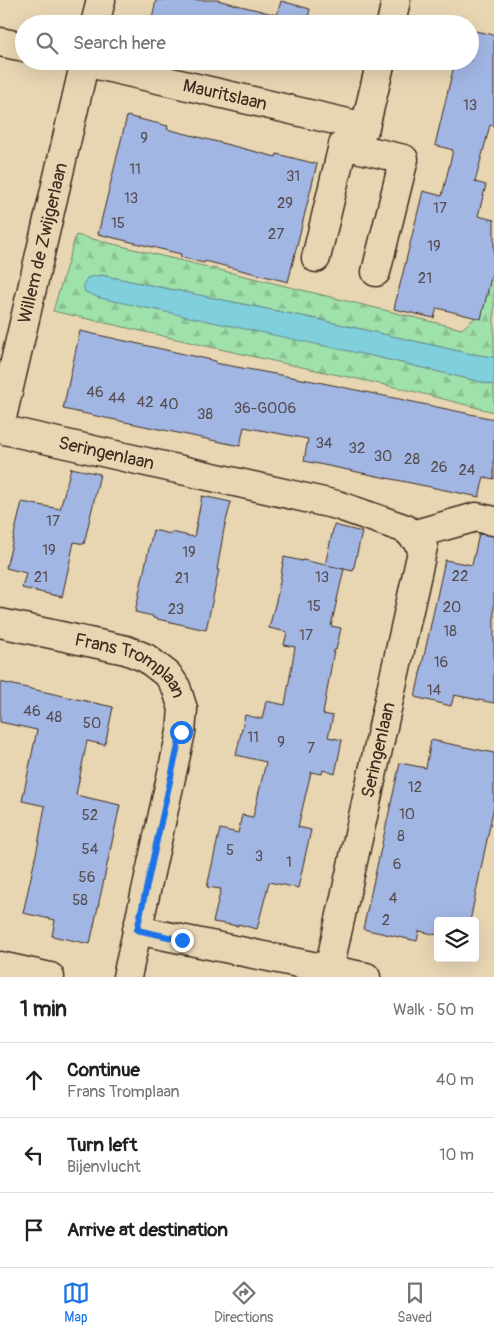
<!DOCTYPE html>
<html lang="en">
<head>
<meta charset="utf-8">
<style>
	:root { --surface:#fff; --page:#f6f6f6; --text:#202124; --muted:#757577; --line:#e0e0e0; --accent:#1a73e8 }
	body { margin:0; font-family:Pangolin,sans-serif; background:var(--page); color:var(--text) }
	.controls { position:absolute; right:15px; bottom:15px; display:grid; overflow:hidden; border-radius:5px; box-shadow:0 5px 20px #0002 }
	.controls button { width:45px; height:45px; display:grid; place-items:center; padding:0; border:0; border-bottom:1px solid var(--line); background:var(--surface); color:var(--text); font:25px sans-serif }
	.stop { position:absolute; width:15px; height:15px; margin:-11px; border:4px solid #1a73e8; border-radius:50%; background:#fff }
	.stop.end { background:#1a73e8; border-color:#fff; box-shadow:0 1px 5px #0008 }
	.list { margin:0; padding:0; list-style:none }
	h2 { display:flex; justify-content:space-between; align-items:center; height:65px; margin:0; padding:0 20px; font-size:21px }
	h2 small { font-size:16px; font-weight:400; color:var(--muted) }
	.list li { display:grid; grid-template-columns:32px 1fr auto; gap:15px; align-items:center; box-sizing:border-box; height:75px; padding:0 20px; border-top:1px solid var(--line) }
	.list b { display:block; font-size:19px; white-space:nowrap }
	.list p { margin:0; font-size:16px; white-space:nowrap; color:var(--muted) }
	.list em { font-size:16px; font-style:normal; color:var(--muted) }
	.icon { flex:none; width:28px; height:28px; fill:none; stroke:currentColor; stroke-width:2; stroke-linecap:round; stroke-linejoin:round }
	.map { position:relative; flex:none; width:494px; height:977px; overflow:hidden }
	.search { position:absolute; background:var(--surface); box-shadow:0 5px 20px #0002; left:15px; right:15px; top:15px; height:55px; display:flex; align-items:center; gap:12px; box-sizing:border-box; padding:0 18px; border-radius:28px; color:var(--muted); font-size:19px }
	.sheet { height:290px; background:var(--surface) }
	nav { display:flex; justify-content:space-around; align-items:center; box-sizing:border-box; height:70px; border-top:1px solid var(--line); background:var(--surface); font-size:14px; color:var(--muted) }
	nav a { display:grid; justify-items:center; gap:2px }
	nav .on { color:var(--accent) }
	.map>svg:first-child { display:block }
</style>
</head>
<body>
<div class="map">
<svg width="494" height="977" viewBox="0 0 494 977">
	<defs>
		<pattern id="forest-firs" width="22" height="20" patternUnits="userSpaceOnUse" patternTransform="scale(1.25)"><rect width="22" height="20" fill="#9fe1ab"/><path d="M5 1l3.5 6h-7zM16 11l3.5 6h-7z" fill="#8ac193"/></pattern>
	</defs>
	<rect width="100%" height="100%" fill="#e8d6b3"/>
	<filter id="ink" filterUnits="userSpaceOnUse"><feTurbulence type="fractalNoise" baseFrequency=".02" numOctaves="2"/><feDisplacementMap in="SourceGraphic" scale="10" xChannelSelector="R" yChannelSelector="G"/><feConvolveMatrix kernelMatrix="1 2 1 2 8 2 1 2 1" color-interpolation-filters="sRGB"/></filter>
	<g filter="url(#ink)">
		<path fill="url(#forest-firs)" stroke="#6d8664" d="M76,235L462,329L478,315L494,260V357L472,354L321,320L101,275L87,278L381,358L490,384L494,385V412L404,389L264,359L53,311Z"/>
		<path fill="#80cfdc" stroke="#648d90" d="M101,275L321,320L472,354L494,357V385L381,358L100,298L85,292L83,285L87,278Z"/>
		<g fill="#a2b6e4" stroke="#3b2a1e">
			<path d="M156,0H217L277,15L281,1L310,9L307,22L313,24H151Z"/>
			<path d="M470,30L494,35V126L490,125L475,182L486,185L478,216L494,220V265L481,319L437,308L434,318L394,309L423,191L442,196L453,150L435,145L455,61H470Z"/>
			<path d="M296,61H329L327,69Z"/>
			<path d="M127,116L168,126L167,129L276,157L277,154L317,164L288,282L205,261L204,263L180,257L181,254L98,234Z"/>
			<path d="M80,331L216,361L215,363L318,382L494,419V479L484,477L479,497L304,461L308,439L244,427L240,446L63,409Z"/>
			<path d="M71,468L100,474L84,544L74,542L62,597L22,588L26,573L6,568L22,502L60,509Z"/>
			<path d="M202,496L231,502L224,529L217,570H219L206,630L153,618V616L135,612L153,530L171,534V532L194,537Z"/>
			<path d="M334,525L362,532L353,571L325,565Z"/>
			<path d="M479,534L494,536V703L454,695L451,706L415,697L445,560L472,565Z"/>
			<path d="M284,557L302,561L303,560L344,569L331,626L341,628L336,650H334L323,714L333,716L328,737L342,740L335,774L323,770L322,774L311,772L298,827L311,830L298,888L269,882L257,929L238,924V926L213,922L221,889L207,887L220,829L238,833L242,815L253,817L266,762L236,755L245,715L262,719L266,701L285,705L295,647L284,645L287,632L269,628L278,593Z"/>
			<path d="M0,682L113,707L105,745L87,741L76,795L120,805L90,944L52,936L55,920L23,913L38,845L45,806L22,801L37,730L0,722Z"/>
			<path d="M431,740L494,753V806L470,921H438V935L419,931L417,941L363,929L400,763L426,768Z"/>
		</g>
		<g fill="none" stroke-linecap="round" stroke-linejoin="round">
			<g stroke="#3b2a1e" stroke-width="31">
				<g id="minor">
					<path d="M95,24L101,0"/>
					<path d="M391,24L396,0"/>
					<path d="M0,42L24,47"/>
					<path id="s1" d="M80,61L365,127L381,61"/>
					<path d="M316,258L343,145L404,159L376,272"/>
					<path id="s2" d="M0,426L85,61"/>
					<path id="s3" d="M0,429L337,505L406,529L423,547L329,969"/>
					<path d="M412,535L476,517L494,521"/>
					<path id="s4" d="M0,623L126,650L146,658L168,675L176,687L183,709L181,732L127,977"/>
					<path d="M137,930L366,977"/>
					<path d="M0,966L50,977"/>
				</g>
			</g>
			<use href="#minor" stroke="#e8d6b3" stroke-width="28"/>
		</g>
	</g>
	<g fill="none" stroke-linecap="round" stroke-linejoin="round" filter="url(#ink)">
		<path stroke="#1a73e8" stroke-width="6" d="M181,732L137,930L182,940"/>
	</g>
	<g text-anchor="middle" stroke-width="4" stroke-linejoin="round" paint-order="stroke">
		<g font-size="15" fill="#554d50">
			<text x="470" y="110">13</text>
			<text x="144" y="143">9</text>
			<text x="135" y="174">11</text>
			<text x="293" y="181">31</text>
			<text x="131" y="203">13</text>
			<text x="285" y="208">29</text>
			<text x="440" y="213">17</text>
			<text x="118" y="228">15</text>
			<text x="276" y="239">27</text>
			<text x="434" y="251">19</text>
			<text x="425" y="283">21</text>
			<text x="95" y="397">46</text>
			<text x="117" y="403">44</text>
			<text x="145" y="407">42</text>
			<text x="169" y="409">40</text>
			<text x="265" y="413">36-G006</text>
			<text x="205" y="419">38</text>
			<text x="324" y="448">34</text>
			<text x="357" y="453">32</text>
			<text x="383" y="461">30</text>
			<text x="412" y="464">28</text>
			<text x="439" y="472">26</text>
			<text x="467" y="475">24</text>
			<text x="53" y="526">17</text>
			<text x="49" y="555">19</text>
			<text x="189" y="557">19</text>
			<text x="460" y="581">22</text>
			<text x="41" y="582">21</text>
			<text x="322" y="582">13</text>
			<text x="182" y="583">21</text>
			<text x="314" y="611">15</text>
			<text x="452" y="612">20</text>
			<text x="176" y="614">23</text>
			<text x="450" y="636">18</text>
			<text x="306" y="640">17</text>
			<text x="441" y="667">16</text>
			<text x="434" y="695">14</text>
			<text x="32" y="716">46</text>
			<text x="54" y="722">48</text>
			<text x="92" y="728">50</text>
			<text x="253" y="742">11</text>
			<text x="281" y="747">9</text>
			<text x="311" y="753">7</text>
			<text x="415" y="792">12</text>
			<text x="407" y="819">10</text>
			<text x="90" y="820">52</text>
			<text x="401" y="841">8</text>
			<text x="90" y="854">54</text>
			<text x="230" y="855">5</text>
			<text x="259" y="861">3</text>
			<text x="289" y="867">1</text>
			<text x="397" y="869">6</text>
			<text x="87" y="882">56</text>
			<text x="393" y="903">4</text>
			<text x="80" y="905">58</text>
			<text x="386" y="925">2</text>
		</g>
		<g font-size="18" fill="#3b2a1e" stroke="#e8d6b3">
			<text dy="6" stroke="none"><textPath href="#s1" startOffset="149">Mauritslaan</textPath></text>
			<text dy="6" stroke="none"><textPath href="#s2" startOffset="188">Willem de Zwijgerlaan</textPath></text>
			<text dy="6" stroke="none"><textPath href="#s3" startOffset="109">Seringenlaan</textPath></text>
			<text dy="6" stroke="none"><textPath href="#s4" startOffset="140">Frans Tromplaan</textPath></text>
			<text transform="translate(378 750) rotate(-77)" y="6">Seringenlaan</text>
		</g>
	</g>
</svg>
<div class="controls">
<button><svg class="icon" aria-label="layers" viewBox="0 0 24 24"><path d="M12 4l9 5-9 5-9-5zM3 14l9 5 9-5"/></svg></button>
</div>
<div class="stop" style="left:181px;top:732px"></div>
<div class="stop end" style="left:182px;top:940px"></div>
<div class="search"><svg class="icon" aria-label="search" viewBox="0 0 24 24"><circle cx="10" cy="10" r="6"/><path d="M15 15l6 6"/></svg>Search here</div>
</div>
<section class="sheet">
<h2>1 min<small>Walk · 50 m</small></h2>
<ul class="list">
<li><svg class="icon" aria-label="ahead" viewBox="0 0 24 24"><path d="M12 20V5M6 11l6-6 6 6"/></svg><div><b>Continue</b><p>Frans Tromplaan</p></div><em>40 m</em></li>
<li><svg class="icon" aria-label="left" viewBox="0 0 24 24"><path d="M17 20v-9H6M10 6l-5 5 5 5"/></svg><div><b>Turn left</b><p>Bijenvlucht</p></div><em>10 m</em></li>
<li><svg class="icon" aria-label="arrive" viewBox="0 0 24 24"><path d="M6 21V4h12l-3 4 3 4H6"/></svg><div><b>Arrive at destination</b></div></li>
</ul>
</section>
<nav>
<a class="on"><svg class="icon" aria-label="map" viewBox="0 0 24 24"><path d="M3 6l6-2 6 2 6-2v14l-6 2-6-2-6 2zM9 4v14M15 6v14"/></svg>Map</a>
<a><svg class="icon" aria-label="directions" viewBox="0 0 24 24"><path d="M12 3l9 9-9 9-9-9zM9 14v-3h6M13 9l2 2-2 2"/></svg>Directions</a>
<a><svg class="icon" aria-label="saved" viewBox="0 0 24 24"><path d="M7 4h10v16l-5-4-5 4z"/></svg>Saved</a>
</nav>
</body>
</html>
